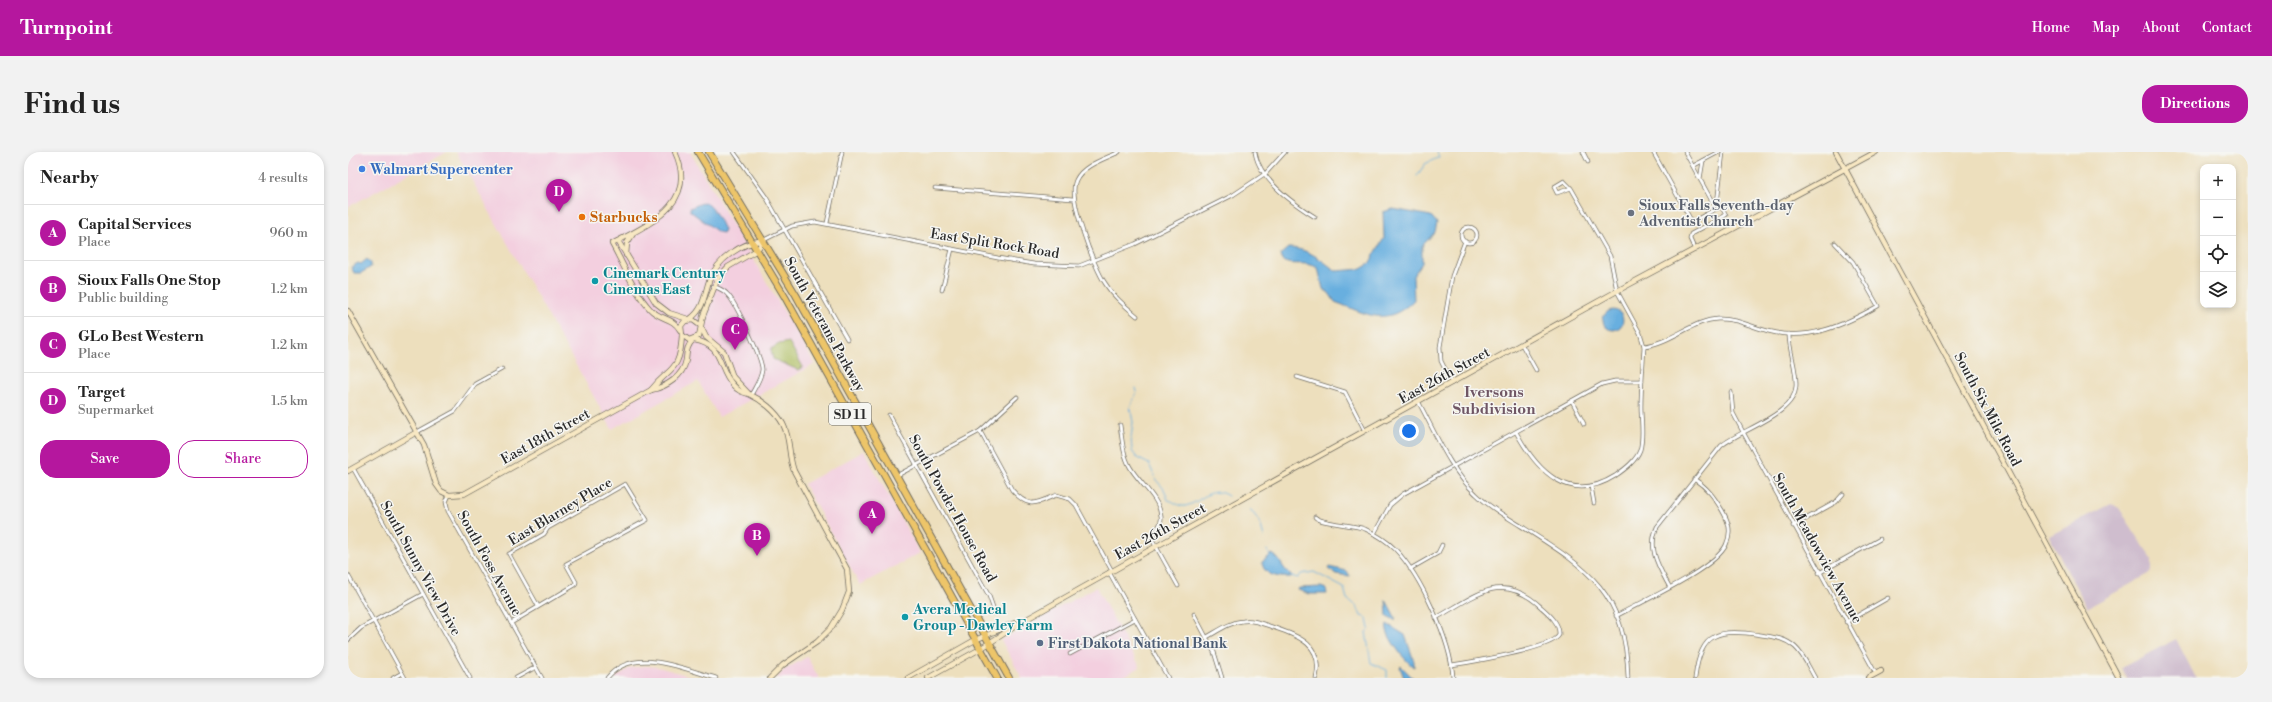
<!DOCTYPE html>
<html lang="en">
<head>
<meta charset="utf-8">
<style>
	:root { --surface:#fff; --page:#f2f2f2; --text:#222; --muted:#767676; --line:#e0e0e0; --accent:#b5179e }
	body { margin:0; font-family:"Libre Bodoni",serif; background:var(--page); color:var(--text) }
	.controls { position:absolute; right:12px; top:12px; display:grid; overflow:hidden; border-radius:8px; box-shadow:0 2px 6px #0003 }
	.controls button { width:36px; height:36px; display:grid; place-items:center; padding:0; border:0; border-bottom:1px solid var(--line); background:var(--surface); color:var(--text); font:20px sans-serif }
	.you { position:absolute; left:1061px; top:279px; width:14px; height:14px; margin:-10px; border:3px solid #fff; border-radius:50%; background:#1a73e8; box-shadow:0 0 0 6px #1a73e833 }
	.badge { display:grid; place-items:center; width:26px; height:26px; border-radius:50%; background:var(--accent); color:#fff; font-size:13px; font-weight:700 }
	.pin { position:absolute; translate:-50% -33px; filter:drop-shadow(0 1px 2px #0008) }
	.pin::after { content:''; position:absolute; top:21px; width:14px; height:12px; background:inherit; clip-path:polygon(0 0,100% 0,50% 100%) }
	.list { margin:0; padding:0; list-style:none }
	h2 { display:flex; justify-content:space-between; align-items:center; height:52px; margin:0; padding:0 16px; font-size:17px }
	h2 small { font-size:13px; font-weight:400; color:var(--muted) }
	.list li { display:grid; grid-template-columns:26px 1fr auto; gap:12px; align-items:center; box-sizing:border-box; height:56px; padding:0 16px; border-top:1px solid var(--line) }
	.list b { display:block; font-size:15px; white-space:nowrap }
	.list p { margin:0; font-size:13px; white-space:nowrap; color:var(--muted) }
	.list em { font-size:13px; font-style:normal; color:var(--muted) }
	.actions { display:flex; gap:8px; padding:12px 16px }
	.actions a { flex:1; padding:9px 0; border:1px solid var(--accent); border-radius:16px; text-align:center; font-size:14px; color:var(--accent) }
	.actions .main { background:var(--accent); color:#fff }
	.icon { flex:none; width:22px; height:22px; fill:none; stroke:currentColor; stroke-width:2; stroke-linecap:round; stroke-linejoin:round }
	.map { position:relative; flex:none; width:1900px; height:526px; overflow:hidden; border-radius:16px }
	header { display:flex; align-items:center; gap:24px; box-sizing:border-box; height:56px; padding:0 20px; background:var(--accent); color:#fff }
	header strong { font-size:19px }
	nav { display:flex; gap:22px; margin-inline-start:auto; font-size:14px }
	.intro { display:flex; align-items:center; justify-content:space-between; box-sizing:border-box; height:96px; padding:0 24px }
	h1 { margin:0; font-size:28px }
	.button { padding:10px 18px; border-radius:16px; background:var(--accent); color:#fff; font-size:14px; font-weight:700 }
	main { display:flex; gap:24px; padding:0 24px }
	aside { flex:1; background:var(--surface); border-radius:16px; box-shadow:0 2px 6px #0003 }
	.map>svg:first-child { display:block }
</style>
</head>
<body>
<header>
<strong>Turnpoint</strong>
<nav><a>Home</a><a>Map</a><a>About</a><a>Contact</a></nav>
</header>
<div class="intro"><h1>Find us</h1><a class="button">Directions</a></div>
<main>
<aside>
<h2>Nearby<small>4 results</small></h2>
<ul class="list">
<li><span class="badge">A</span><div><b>Capital Services</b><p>Place</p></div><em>960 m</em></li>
<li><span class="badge">B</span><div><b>Sioux Falls One Stop</b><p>Public building</p></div><em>1.2 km</em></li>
<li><span class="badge">C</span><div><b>GLo Best Western</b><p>Place</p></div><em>1.2 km</em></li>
<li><span class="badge">D</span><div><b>Target</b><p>Supermarket</p></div><em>1.5 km</em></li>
</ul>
<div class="actions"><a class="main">Save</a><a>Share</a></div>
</aside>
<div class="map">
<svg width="1900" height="526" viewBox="0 0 1900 526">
	<rect width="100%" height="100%" fill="#f6f6f2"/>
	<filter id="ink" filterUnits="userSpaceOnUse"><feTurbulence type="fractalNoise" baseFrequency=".025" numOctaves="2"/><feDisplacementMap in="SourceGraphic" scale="8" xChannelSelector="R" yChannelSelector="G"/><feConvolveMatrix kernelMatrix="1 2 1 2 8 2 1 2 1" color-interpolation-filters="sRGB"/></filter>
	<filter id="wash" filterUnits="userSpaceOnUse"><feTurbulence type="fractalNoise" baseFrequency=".012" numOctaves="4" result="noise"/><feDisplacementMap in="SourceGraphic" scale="16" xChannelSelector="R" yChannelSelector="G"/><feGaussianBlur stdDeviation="0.9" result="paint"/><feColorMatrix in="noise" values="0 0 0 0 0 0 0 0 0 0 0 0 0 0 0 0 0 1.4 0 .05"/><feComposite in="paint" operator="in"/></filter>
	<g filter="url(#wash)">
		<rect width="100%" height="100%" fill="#eddfbd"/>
		<g fill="#f3cfdf">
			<path d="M0,0H99L0,55Z"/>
			<path d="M108,0H342L467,212L371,265L350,229L264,277Z"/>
			<path d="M516,299L572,401L512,433L456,332Z"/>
			<path d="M748,435L792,515L773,526H674L653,488Z"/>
			<path d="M459,505L471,526H429L436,518Z"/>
			<path d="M297,514L310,515L349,526H266L282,516Z"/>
		</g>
		<g fill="#cfbdce">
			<path d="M1763,352L1771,356L1804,407V419L1801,422L1739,456L1701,384Z"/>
			<path d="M1828,487L1848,526H1779L1773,516Z"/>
		</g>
		<path fill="#aebd60" stroke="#6c7446" d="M441,190L455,215L450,218L425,207L423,197L431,192Z"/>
		<g fill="#68afdf" stroke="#4a6d85">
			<path d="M356,50C365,53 372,69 376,78L375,81L370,80L342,59V56Z"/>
			<path d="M1045,57L1083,64L1089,71L1087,80L1074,94V111L1065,124L1066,148C1038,176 1019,162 987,150L981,141L975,137L970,116C957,108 947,115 934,109L933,102L940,96C960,96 972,107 988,119L1013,117L1021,112L1036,86L1035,60Z"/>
			<path d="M19,107L23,111V115L13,121H6L3,115L10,111L13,112Z"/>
			<circle cx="1265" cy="168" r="10"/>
			<path d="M924,402C933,406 933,416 943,423V425C932,426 915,424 914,410Z"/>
			<path d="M981,415L999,419L1002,424L988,422L980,417Z"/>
			<path d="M973,435L978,437L979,442H961L950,438L951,436Z"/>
			<path d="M1038,448L1047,465V468L1039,464Z"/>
			<path d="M1039,472L1057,483L1066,509V515C1057,510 1035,481 1039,472Z"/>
			<path d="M1053,514L1065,526H1056L1052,515Z"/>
		</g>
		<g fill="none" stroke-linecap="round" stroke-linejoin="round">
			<g stroke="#68afdf" stroke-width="1">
				<path d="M1069,24L1077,12L1091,5L1089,0"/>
				<path d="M788,236L789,240L782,255L785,270L783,286L784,299L789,306L801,312L808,328L816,337L820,348C826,349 831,355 837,354C853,351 863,332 880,344"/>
				<path d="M902,357L912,370L916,385"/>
				<path d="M919,398L922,404"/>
				<path d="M943,424L950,426L953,422L966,420L996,436L999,447L1009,454L1013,464L1019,466L1021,477L1018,480L1023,511L1039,518V526"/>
			</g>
		</g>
	</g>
	<g filter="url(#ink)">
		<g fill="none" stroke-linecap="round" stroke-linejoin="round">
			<g stroke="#6f6a5e" stroke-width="4.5">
				<g id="street">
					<path d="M386,0L418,45L499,187"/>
					<path d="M771,0C757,7 735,13 728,28C719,45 746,115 757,131C765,144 777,154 789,164"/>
					<path d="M907,0C911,27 946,52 967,65"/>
					<path d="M1235,0L1240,10"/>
					<path d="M1305,0L1344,70L1373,54"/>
					<path d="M1337,0L1365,51L1373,54L1378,63L1343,82L1342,87L1347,98"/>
					<path d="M1345,14L1371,0"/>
					<path d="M1352,27L1355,9"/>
					<path d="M587,36L725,47"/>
					<path d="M1369,52L1375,0"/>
					<path d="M479,71L494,0"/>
					<circle cx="1121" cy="83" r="8"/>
					<path d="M416,88L444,74L467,70L650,106L686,112L731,114L787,92L885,43L918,21L937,0"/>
					<path d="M365,134C370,136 376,138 379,142C387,149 415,208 414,218C413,227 407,235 403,243"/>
					<path d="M594,138L604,97"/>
					<path d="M1174,193L1188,218"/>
					<path d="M1296,194C1323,191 1345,168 1370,167C1387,166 1404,175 1420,179C1460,190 1496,173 1530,154L1505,110L1487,91"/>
					<path d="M949,225L997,240L1017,279"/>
					<path d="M1104,231L1093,209L1092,195L1104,124L1117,89"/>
					<path d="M1383,240L1385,261L1395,280L1528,522"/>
					<path d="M1070,249C1087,280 1102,318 1128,342C1141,355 1157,364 1173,374C1239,416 1278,439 1280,526"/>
					<path d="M1224,249L1236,272"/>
					<path d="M541,263L641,444L647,461"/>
					<path d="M772,273C774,287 775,303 782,315C791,331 811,345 813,364C815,374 804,380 805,389L830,434"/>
					<path d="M632,279L664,338C681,357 687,352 708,343L722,347L728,353L764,419"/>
					<path d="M69,280L107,259L127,232L154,217"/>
					<path d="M1168,280C1189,319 1221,353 1267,324C1277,317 1288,309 1292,298C1296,285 1293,269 1293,255C1293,235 1295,214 1296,194L1292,181L1269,139L1262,104L1223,36L1216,29L1206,35L1209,41L1223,36"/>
					<path d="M5,316L122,526"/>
					<path d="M548,324L632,279L669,245"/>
					<path d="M1243,334L1246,351"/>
					<path d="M101,343L98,350L100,359L194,526"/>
					<path d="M967,365C973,372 1004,372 1017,377C1028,382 1038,388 1047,397C1073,424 1103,489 1105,526"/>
					<path d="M1445,374L1488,350L1495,342"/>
					<path d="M1026,382L1042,353L1055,342L1254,232L1267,229H1294"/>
					<path d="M1062,417L1090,401L1094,393"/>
					<path d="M761,420L820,526"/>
					<path d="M1471,421L1532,387"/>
					<path d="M0,423L57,526"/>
					<path d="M1321,434C1311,415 1299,397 1309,375L1373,294C1393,277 1447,263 1448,234C1449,217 1441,200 1441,182"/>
					<path d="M846,462L866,500L874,526"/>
					<path d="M1268,464C1293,450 1367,417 1378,393C1384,380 1381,370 1374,358C1366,345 1360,336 1346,327"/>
					<path d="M1088,466C1128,444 1153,418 1193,455C1201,462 1212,471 1211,483C1204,497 1122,510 1104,513"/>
					<path d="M1498,470L1540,446"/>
					<path d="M163,471L227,433L228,430L218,412L299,368L277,332L200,376L196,382L161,402L190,454"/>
					<path d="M859,485C870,479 882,470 895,469C905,467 915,472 924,475C950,484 976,492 968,526"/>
					<path d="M0,488L13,476L75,442"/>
					<path d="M722,502L787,467"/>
					<path d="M45,526L54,521"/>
					<path d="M168,526L188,515"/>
					<path d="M259,526C285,493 335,517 368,526"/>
					<path d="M1347,526C1353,479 1370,477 1413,483C1425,485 1437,486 1447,495C1456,503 1461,516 1467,526"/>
				</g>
			</g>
			<g stroke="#6f6a5e" stroke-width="6">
				<g id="secondary">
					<path d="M327,0C351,52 301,72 264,92C276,113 286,140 302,157C312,168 325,165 332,178"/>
					<path d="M1488,0L1771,526"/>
					<path d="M270,89L308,151L321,161L340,167"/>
					<path d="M278,103L279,91L285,82"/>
					<path d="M0,159L76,293L88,332L93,339L101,343L116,342L303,238C318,235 335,225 338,208C339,200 338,195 345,188"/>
					<path d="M342,167C356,157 356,144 361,129C369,107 393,91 416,88"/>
					<path d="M353,174L345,168L337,169L333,174L334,183L341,188L351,184L355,164L370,126L380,115L409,98L416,88"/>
					<path d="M354,177L358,185L376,200L385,225L400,241"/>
					<path d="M346,188C376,193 369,215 385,233C390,239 394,240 401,242C414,248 428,259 435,272C443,287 440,304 446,319L499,417L501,440L494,458L483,476L469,490L435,513L422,526"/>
					<path d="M303,238C322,214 332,221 334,183"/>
					<path d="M0,319L69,280"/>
					<path d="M560,526L627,488L667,471"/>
					<path d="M580,526L632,497L677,468L807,395L1269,139L1528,0"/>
					<path d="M1520,526L1533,519"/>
				</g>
			</g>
			<g stroke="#6f6a5e" stroke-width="8">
				<g id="highway">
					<path d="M350,0L437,145L649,526"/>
					<path d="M361,0L448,143L661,526"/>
				</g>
			</g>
			<use href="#street" stroke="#fff" stroke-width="3"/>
			<use href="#secondary" stroke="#f8e8c3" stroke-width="4.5"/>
			<use href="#highway" stroke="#edc569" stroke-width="6"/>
		</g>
	</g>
	<circle fill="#3f7fe0" stroke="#f6f6f2" stroke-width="1.5" cx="14" cy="17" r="4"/>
	<circle fill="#6b7280" stroke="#f6f6f2" stroke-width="1.5" cx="1283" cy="61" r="4"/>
	<circle fill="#e8710a" stroke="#f6f6f2" stroke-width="1.5" cx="234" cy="65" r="4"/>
	<g fill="#0f9aa8" stroke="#f6f6f2" stroke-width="1.5">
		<circle cx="247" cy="129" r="4"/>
		<circle cx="557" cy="465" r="4"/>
	</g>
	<circle fill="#5c6f8a" stroke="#f6f6f2" stroke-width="1.5" cx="692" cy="491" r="4"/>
	<g text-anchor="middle" stroke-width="3" stroke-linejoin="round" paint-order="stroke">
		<rect fill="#f6f6f2" stroke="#686867" stroke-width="1" x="481" y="251" width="42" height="22" rx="3"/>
		<g font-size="13" font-weight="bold" fill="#2b2b2b">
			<text x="502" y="267">SD 11</text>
		</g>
		<g font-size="14" font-weight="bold" fill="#366cbe" stroke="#f6f6f2" text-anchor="start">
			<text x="22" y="22">Walmart Supercenter</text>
		</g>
		<g font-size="14" font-weight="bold" fill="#5b616d" stroke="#f6f6f2" text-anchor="start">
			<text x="1291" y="58">Sioux Falls Seventh-day<tspan x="1291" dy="16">Adventist Church</tspan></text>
		</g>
		<g font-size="14" font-weight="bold" fill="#c56008" stroke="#f6f6f2" text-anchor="start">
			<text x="242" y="70">Starbucks</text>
		</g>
		<g font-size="14" fill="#2b2b2b" stroke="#f6f6f2">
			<text transform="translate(647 91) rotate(9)" y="5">East Split Rock Road</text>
			<text transform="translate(477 172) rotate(61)" y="5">South Veterans Parkway</text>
			<text transform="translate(1096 223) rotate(-29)" y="5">East 26th Street</text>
			<text transform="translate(1640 257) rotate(62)" y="5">South Six Mile Road</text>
			<text transform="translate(197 284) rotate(-29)" y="5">East 18th Street</text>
			<text transform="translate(605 356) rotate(61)" y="5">South Powder House Road</text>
			<text transform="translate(212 359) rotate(-31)" y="5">East Blarney Place</text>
			<text transform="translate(812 379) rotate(-29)" y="5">East 26th Street</text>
			<text transform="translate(1470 396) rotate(61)" y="5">South Meadowview Avenue</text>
			<text transform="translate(142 411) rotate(61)" y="5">South Foss Avenue</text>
			<text transform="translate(73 416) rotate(61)" y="5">South Sunny View Drive</text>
		</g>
		<g font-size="14" font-weight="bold" fill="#0d838f" stroke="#f6f6f2" text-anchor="start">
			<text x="255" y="126">Cinemark Century<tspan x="255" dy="16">Cinemas East</tspan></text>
			<text x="565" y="462">Avera Medical<tspan x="565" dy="16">Group - Dawley Farm</tspan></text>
		</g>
		<g font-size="14" font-weight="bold" fill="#4e5e75" stroke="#f6f6f2" text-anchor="start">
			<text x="700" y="496">First Dakota National Bank</text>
		</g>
		<g font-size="15" font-weight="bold" fill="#6f5664" stroke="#f6f6f2">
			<text x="1146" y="245">Iversons<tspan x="1146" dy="17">Subdivision</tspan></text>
		</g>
	</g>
</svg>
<div class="controls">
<button>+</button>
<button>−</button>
<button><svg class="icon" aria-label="locate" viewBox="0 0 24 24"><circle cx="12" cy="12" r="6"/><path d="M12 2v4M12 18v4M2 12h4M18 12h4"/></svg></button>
<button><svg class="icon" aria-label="layers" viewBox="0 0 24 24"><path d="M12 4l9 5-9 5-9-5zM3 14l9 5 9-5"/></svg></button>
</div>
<div class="you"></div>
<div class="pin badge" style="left:524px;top:382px">A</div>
<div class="pin badge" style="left:409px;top:404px">B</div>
<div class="pin badge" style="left:387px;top:198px">C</div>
<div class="pin badge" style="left:211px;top:60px">D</div>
</div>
</main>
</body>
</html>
